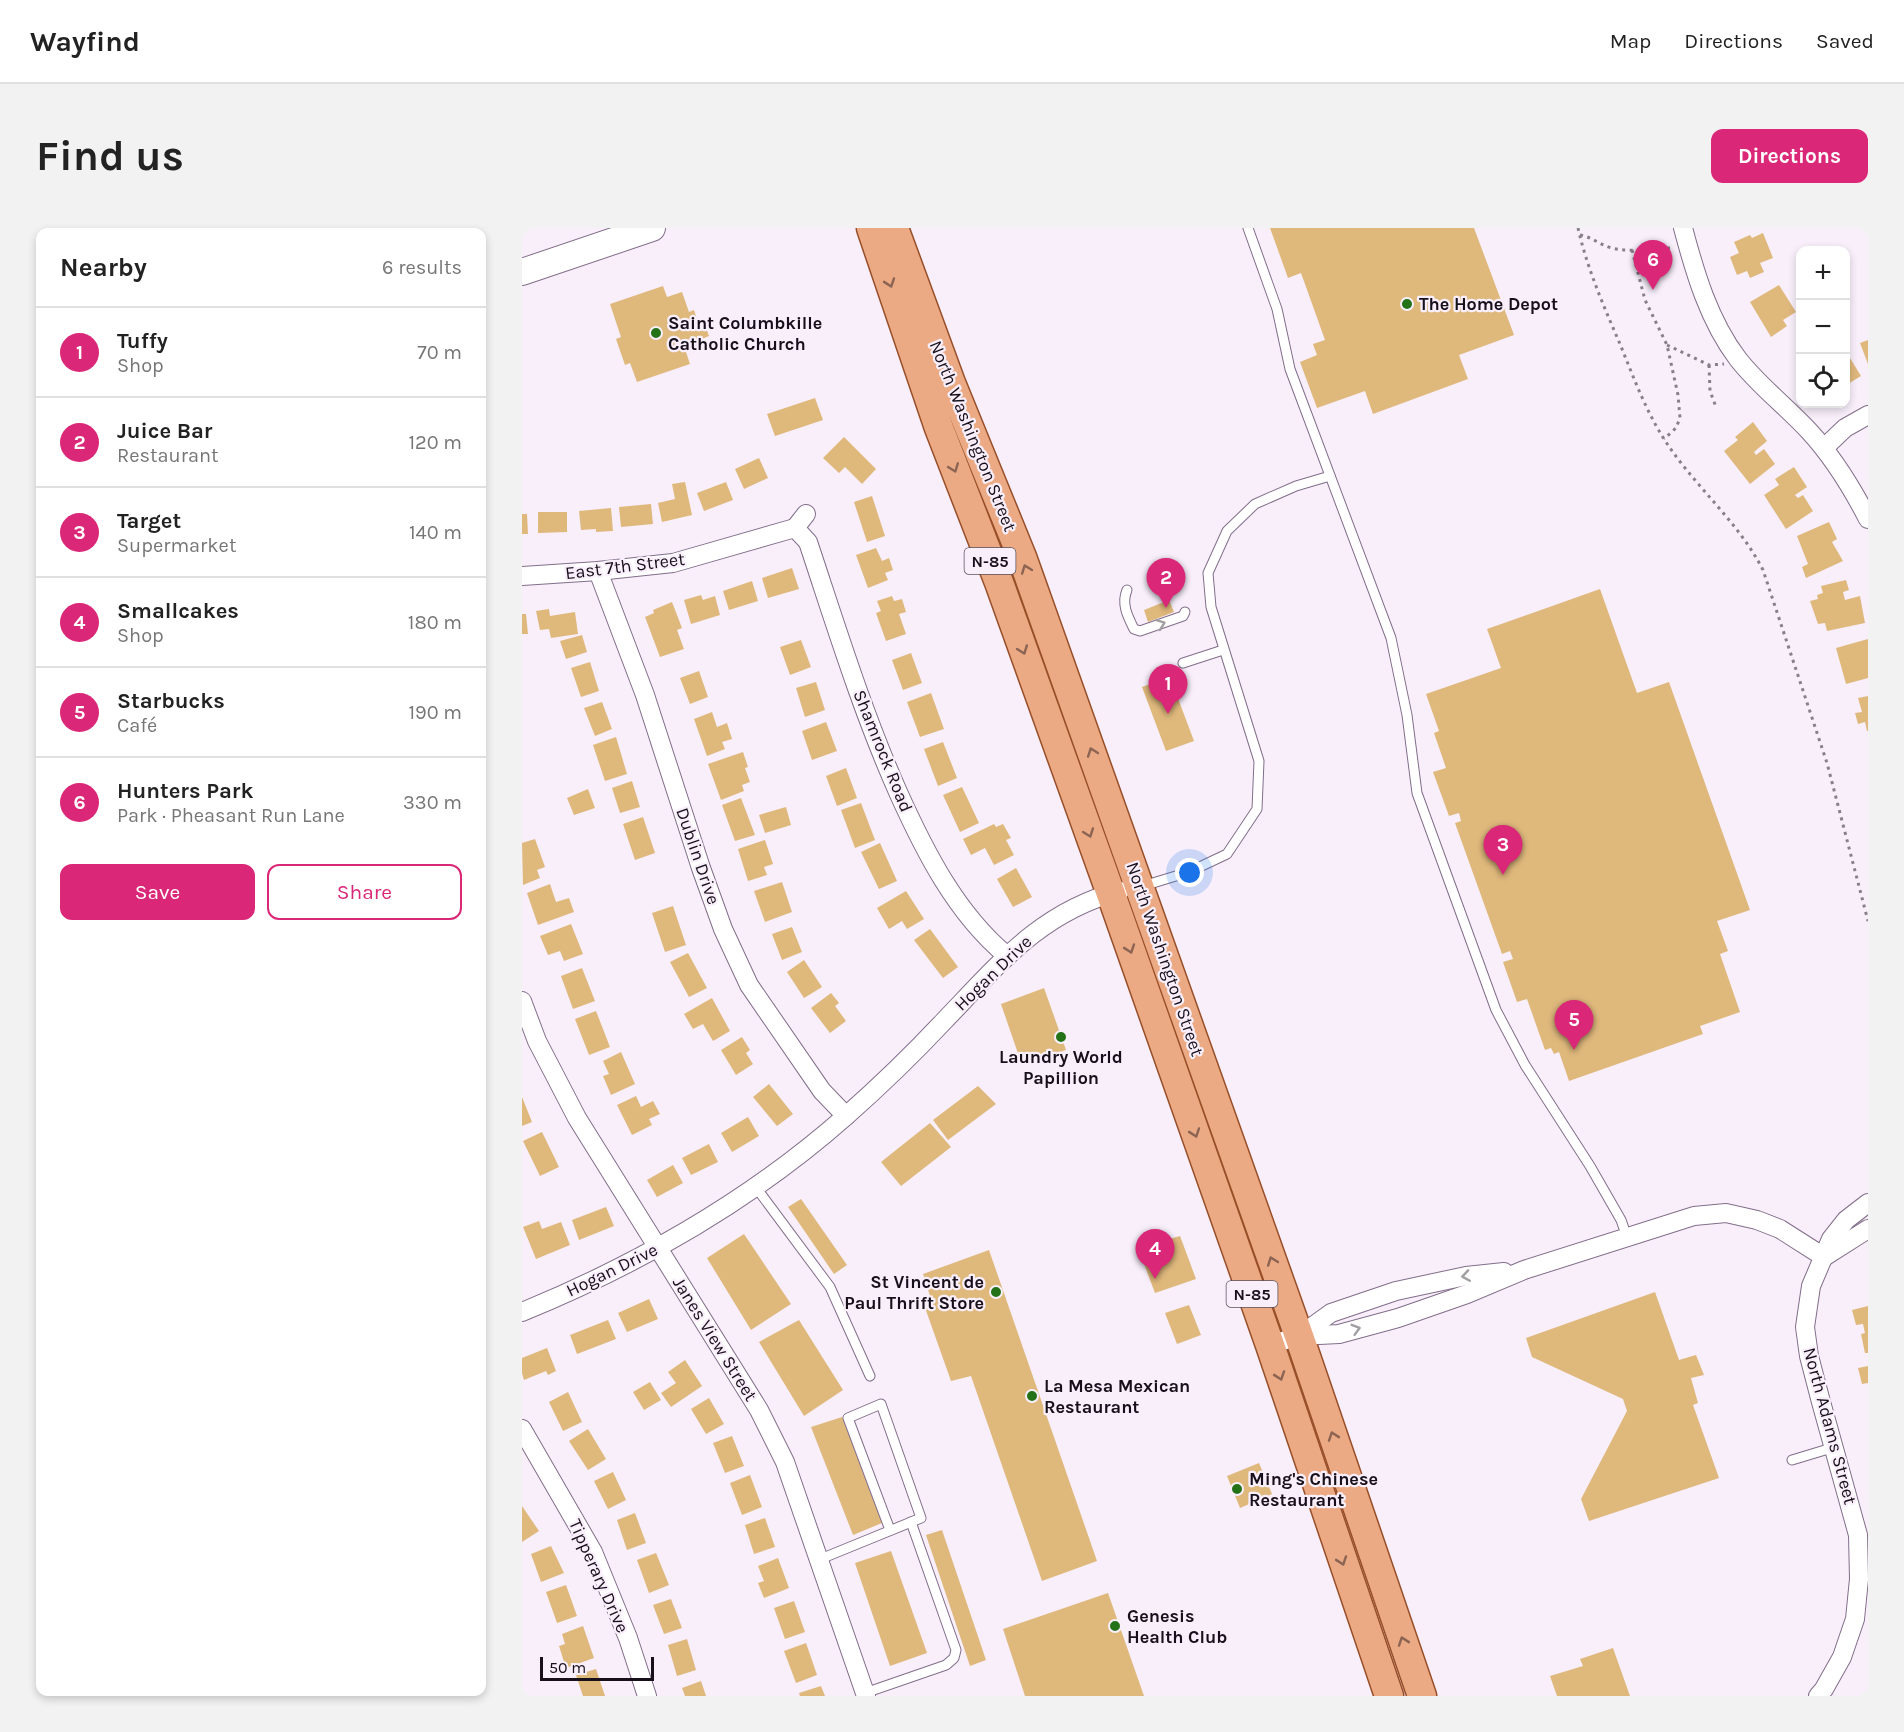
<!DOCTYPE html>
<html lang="en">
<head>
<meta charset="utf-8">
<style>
	:root { --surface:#fff; --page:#f2f2f2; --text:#222; --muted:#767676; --line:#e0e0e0; --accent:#db2777 }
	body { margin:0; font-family:Karla,sans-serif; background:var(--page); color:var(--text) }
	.controls { position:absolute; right:18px; top:18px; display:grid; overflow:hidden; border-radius:12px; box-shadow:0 3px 9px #0003 }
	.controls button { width:54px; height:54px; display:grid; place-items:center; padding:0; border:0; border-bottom:2px solid var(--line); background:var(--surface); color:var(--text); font:30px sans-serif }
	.scale { position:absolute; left:18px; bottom:15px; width:114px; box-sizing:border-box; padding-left:6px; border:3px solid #170f1a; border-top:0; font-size:16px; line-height:21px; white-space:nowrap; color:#170f1a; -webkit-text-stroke:4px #f8effb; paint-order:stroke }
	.you { position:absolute; left:668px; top:645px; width:21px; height:21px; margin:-15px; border:4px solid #fff; border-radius:50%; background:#1a73e8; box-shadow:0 0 0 9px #1a73e833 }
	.badge { display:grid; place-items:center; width:39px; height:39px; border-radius:50%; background:var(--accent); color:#fff; font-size:20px; font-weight:700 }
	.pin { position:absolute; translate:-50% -50px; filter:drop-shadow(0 2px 3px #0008) }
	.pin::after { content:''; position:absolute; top:32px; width:21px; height:18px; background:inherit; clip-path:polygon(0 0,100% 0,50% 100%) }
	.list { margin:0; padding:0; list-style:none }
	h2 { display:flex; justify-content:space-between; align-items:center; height:78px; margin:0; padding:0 24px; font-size:26px }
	h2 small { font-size:20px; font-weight:400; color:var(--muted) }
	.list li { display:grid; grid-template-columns:39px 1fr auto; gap:18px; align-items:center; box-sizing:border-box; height:90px; padding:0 24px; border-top:2px solid var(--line) }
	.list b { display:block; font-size:22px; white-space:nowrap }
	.list p { margin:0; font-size:20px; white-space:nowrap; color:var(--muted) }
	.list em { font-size:20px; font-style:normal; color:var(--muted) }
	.actions { display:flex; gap:12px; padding:18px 24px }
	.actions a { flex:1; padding:14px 0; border:2px solid var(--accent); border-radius:12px; text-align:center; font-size:21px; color:var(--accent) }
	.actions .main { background:var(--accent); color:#fff }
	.icon { flex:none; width:33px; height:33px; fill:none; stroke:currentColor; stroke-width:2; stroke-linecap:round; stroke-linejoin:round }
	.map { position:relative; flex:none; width:1346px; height:1468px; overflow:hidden; border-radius:12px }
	header { display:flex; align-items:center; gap:36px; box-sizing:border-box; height:84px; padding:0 30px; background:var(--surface); border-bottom:2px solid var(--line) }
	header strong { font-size:28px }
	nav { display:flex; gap:33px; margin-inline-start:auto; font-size:21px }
	.intro { display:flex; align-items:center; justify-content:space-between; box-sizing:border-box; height:144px; padding:0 36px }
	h1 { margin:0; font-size:42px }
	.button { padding:15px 27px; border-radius:12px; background:var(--accent); color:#fff; font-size:21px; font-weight:700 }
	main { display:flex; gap:36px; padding:0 36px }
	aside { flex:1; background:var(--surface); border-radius:12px; box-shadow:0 3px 9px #0003 }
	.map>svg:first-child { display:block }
</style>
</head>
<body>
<header>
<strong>Wayfind</strong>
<nav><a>Map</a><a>Directions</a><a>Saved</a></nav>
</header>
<div class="intro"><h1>Find us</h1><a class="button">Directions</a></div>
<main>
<aside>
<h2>Nearby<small>6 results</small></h2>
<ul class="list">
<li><span class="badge">1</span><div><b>Tuffy</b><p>Shop</p></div><em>70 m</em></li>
<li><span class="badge">2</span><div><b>Juice Bar</b><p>Restaurant</p></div><em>120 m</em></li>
<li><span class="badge">3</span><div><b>Target</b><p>Supermarket</p></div><em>140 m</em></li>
<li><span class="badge">4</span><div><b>Smallcakes</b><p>Shop</p></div><em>180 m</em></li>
<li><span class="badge">5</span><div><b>Starbucks</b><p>Café</p></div><em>190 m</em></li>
<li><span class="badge">6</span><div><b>Hunters Park</b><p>Park · Pheasant Run Lane</p></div><em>330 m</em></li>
</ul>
<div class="actions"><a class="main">Save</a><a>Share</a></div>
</aside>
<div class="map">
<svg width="1346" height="1468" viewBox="0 0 1346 1468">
	<rect width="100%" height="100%" fill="#f8effb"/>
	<g fill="#dfb87c">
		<path d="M748,0H952L992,107L937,127L946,151L851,186L843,163L795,180L778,134L795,127L791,116L803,112L779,45L766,50Z"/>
		<path d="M1241,5L1251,30L1238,35L1242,44L1228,50L1225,43L1215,47L1208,29L1217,25L1212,14L1228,7L1230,10Z"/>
		<path d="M1257,57L1274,84L1261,92L1265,98L1249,109L1228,74Z"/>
		<path d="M141,58L145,69L160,64L167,84L172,82L177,98L183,96L187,108L180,111L182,118L164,124L168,136L115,154L108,135L103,137L94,111L99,109L88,76Z"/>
		<path d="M1346,112V136L1338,115Z"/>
		<path d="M1328,130L1339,148L1324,157V132Z"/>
		<path d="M293,170L301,192L253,208L245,186Z"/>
		<path d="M1231,194L1245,213L1232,224L1234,227L1242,221L1253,236L1228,256L1202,223L1216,212L1213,209Z"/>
		<path d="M322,209L354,241L340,256L323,239L317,245L301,230Z"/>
		<path d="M237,230L246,250L222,261L213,241Z"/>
		<path d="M1272,239L1285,259L1273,267L1276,270L1281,267L1291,283L1264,301L1242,267L1257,257L1253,251Z"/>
		<path d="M163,254L170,287L140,294L136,275L153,271L150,256Z"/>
		<path d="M204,254L211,272L182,283L175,265Z"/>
		<path d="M350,268L363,308L345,314L332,274Z"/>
		<path d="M129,276L131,296L99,299L97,279Z"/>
		<path d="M89,280L91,303L74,304V301L59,302L57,283Z"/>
		<path d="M16,284H45V304L16,305Z"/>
		<path d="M0,286H5L6,306H0Z"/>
		<path d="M1307,294L1315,311L1310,314L1321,333L1284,350L1280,339L1286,336L1275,308Z"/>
		<path d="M354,320L360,333L367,330L371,342L363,345L366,352L346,360L334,327Z"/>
		<path d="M270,340L277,361L246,370L240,350Z"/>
		<path d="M1324,352L1327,362L1321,364L1323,372L1338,368L1343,395L1305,403L1303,395L1296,396L1288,373L1296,371L1295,367L1301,365L1299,358Z"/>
		<path d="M230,353L236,373L207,382L201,363Z"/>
		<path d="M1078,361L1115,465L1147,454L1228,682L1195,693L1206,723L1198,726L1218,784L1178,798L1181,806L1047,853L1037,824L1032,826L1029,820L1023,822L1005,771L995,774L981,734L991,731L988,723L980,726L933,595L939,593L937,585L927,588L911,544L924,540L912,505L917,503L904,466L979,440L965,401Z"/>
		<path d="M179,367L181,372L193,368L198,387L169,396L162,372Z"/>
		<path d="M370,368L372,373L380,371L384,384L377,386L384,406L364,413L354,385L359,383L355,373Z"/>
		<path d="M647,372L652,384L626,394L622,382Z"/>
		<path d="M150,374L160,400L155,402L162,421L138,429L123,389L132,385L131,382Z"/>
		<path d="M27,381L28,388L53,384L56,406L29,410L27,401L18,402L14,383Z"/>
		<path d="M0,386H4L6,406H0Z"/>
		<path d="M60,407L65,424L44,431L38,413Z"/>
		<path d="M1346,411V450L1324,456L1314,420Z"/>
		<path d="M279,412L289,439L268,447L258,419Z"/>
		<path d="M389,425L400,455L381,462L370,432Z"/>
		<path d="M68,434L77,463L59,469L49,440Z"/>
		<path d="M177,443L186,469L168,476L158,450Z"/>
		<path d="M648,449L672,513L644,523L620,459Z"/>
		<path d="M294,454L303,482L283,489L274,460Z"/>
		<path d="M409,465L422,501L398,509L385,474Z"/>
		<path d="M1346,468V503H1345L1343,494L1336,496L1333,485L1340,484L1336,470Z"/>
		<path d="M80,474L90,501L73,508L62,480Z"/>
		<path d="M190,484L195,499L205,495L210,511L200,514L203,521L185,528L172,491Z"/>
		<path d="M304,494L315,523L290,532L280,503Z"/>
		<path d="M94,509L105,546L83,553L71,517Z"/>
		<path d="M421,514L435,550L416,558L402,521Z"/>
		<path d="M221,524L226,539L223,540L228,554L220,557L222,563L199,572L186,536Z"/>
		<path d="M324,540L335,570L315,578L304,548Z"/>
		<path d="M110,553L118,579L98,585L90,560Z"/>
		<path d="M440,559L457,595L438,604L421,567Z"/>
		<path d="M66,561L73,580L52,587L45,570Z"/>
		<path d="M219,570L233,607L213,613L200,577Z"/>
		<path d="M339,575L353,612L333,620L319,582Z"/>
		<path d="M264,579L269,597L243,605L237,587Z"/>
		<path d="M121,589L133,625L113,632L101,596Z"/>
		<path d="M472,596L474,599L481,596L489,610L484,612L492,627L472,637L463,620L449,627L441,611Z"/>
		<path d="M13,611L23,639L15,642L18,650L1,657L0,615Z"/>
		<path d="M243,612L251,636L242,639L245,647L226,653L216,621Z"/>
		<path d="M358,615L375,653L357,661L339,624Z"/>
		<path d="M494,640L510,669L491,679L475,651Z"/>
		<path d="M260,654L270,684L243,694L232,663Z"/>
		<path d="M28,656L34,674L47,670L52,684L16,697L5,665Z"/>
		<path d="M384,663L402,691L385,701L380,693L367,701L355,680Z"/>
		<path d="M151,678L164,717L143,724L130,685Z"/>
		<path d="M49,696L61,726L42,733L38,723L26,727L18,708Z"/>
		<path d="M270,699L280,724L260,732L250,706Z"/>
		<path d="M408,701L436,739L421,750L392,712Z"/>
		<path d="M166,725L185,760L167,769L148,734Z"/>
		<path d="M282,732L300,759L282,770L265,744Z"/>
		<path d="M60,740L73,773L51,781L39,748Z"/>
		<path d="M522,760L544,822L500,837L479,776Z"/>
		<path d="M309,765L317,775L313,778L324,793L308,805L289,780Z"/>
		<path d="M190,770L208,803L191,813L181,796L171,801L162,786Z"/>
		<path d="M74,783L88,819L67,827L53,791Z"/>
		<path d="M220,809L228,822L224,825L231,836L214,847L199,822Z"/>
		<path d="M99,824L113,856L89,867L81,848L87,846L81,833Z"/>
		<path d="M247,856L271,886L255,898L231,869Z"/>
		<path d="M456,858L474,876L426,912L411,892Z"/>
		<path d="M114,868L119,879L131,873L138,886L127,891L130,897L110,907L95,877Z"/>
		<path d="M0,869L10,894L0,898Z"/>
		<path d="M226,889L237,908L210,924L199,905Z"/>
		<path d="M408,895L429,919L379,958L359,934Z"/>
		<path d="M20,904L37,939L18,948L1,913Z"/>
		<path d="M187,916L196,934L169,947L160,930Z"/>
		<path d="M151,937L161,955L135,969L125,952Z"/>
		<path d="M279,971L325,1037L312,1046L266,979Z"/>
		<path d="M84,979L92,998L57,1012L50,992Z"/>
		<path d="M17,993L20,1001L39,994L48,1017L14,1031L1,999Z"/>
		<path d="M222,1006L269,1076L229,1102L185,1030Z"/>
		<path d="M658,1008L674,1051L633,1065L616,1020Z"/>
		<path d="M467,1022L575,1333L520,1353L449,1148L429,1153L401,1074L409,1071L401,1046Z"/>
		<path d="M1133,1064L1157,1132L1174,1127L1182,1147L1169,1150L1176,1175L1171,1177L1197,1250L1067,1293L1059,1271L1105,1183L1101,1171L1010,1129L1004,1110Z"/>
		<path d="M127,1071L136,1091L105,1104L96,1085Z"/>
		<path d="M667,1077L679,1107L655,1116L643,1085Z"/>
		<path d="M1346,1078V1125H1343L1339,1106L1343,1105L1341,1096L1334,1097L1330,1082Z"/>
		<path d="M86,1092L94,1111L55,1126L48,1107Z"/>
		<path d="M277,1092L321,1162L282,1188L237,1114Z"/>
		<path d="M25,1120L34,1143L26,1147L24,1143L2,1152L0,1145V1130Z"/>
		<path d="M163,1132L180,1158L149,1179L139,1165L154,1155L146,1144Z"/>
		<path d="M1346,1138V1155L1340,1156L1336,1140Z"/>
		<path d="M128,1154L139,1172L122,1182L111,1164Z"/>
		<path d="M46,1164L60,1194L41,1203L27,1174Z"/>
		<path d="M187,1170L202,1196L184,1206L169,1181Z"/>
		<path d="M320,1189L360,1295L331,1307L289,1199Z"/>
		<path d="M66,1201L84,1231L66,1242L47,1213Z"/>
		<path d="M210,1208L222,1238L203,1245L191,1215Z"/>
		<path d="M737,1235L750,1266L718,1280L705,1248Z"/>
		<path d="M91,1244L104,1272L86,1281L72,1253Z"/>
		<path d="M228,1247L240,1279L220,1287L208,1255Z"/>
		<path d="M0,1278L17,1303L0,1314Z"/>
		<path d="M113,1285L124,1315L105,1322L95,1292Z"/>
		<path d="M243,1290L253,1319L232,1326L223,1297Z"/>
		<path d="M420,1302L464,1432L448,1438L404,1307Z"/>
		<path d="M29,1318L42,1345L19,1354L9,1326Z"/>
		<path d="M369,1323L405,1425L368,1438L333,1335Z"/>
		<path d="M134,1325L147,1357L127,1365L115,1332Z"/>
		<path d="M256,1330L267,1360L242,1370L236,1355L242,1353L236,1338Z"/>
		<path d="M44,1357L55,1388L35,1395L24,1364Z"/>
		<path d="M586,1365L622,1468H503L481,1401Z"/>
		<path d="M149,1371L160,1400L142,1406L131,1377Z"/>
		<path d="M272,1373L283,1404L263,1411L252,1380Z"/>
		<path d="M61,1398L72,1430L44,1440L37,1418L43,1416L40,1406Z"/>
		<path d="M165,1411L174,1442L155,1448L146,1417Z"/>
		<path d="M284,1415L295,1447L274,1455L262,1423Z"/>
		<path d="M1091,1420L1108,1468H1035L1028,1448L1061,1438L1058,1431Z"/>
		<path d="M74,1441L83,1468H61L54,1447Z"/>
		<path d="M179,1453L184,1468H163L160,1460Z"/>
		<path d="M299,1458L303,1468H278L277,1465Z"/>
	</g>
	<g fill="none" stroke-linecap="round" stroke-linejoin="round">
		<g stroke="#826e8a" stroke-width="11">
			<g id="service">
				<path d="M726,0L755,81L768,141L869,410L885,487L895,565L974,782L1003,837L1068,938L1099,992L1105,1009"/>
				<path d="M605,362C599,376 606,389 612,401L618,403L661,388L663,384"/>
				<path d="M661,435L701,422"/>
				<path d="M621,658L667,644L705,626L735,581L737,533L689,379L686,345L705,303L733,276L774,258L808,248"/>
				<path d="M233,958L308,1059L348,1148"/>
				<path d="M1270,1232L1313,1219"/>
				<path d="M296,1332C330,1318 365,1304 399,1290L359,1176L326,1190L368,1302"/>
				<path d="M343,1465L424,1437L432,1430L434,1422L389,1294"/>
			</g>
		</g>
		<g stroke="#826e8a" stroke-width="20">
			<g id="minor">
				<path d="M1161,0C1173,45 1187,93 1216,131C1237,158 1264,178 1287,203C1311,229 1330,260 1346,291"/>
				<path d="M1302,220L1323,200L1346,187"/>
				<path d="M273,300L286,314C314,398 340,483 376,564C403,624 434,685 484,727"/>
				<path d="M273,300L284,286"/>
				<path d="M76,343L123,467L179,640L201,701L227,757L300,863L324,888"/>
				<path d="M0,348L76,343L151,335L273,300"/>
				<path d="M0,773L15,813L55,890L237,1182L263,1234L344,1468"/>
				<path d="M1302,1029L1346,1001"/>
				<path d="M0,1084C117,1036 229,972 324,888C358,858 391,826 422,793C475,738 519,683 598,663"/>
				<path d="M777,1108L809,1085L874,1063L944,1048L982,1044"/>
				<path d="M748,1117L777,1108L817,1106L876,1090L945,1066L1002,1042L1172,988L1204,985L1235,992L1258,1001L1302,1029"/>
				<path d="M0,1201L71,1324L106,1410L125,1468"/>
				<path d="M1296,1468L1302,1461L1320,1429L1333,1391L1337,1351L1336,1307L1299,1174L1287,1128L1283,1099L1289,1058L1309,1011L1324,992L1346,975"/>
			</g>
		</g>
		<g stroke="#826e8a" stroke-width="28">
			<path id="secondary" d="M0,44L130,0"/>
		</g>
		<g stroke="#984f29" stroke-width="31">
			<g id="primary">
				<path d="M349,0L417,200L478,357L589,666L748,1117L867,1468"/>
				<path d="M372,0L429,155L500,329L777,1108L900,1468"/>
			</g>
		</g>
		<g stroke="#877f8a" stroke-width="3" stroke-dasharray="3 4.5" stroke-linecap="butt">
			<path d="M1056,0C1065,40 1082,79 1098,116C1111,148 1123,181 1142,211C1172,258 1216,293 1241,342L1305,535L1346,693"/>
			<path d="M1058,7C1070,9 1078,17 1090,20C1109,25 1129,20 1148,20"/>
			<path d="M1110,22L1123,72L1145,117L1156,167L1158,190L1154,200L1142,211"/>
			<path d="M1145,117L1187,137L1202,136"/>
			<path d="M1187,137L1188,163L1194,179"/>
		</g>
		<use href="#service" stroke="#fff" stroke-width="9"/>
		<use href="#minor" stroke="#fff" stroke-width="18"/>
		<use href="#secondary" stroke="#fff" stroke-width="26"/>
		<use href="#primary" stroke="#ebaa83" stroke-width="28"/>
	</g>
	<defs><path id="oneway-chevron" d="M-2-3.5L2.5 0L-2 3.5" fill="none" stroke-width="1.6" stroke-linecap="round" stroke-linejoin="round" transform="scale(1.5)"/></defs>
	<g stroke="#8c6454">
		<use href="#oneway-chevron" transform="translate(368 55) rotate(71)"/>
		<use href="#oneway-chevron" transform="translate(432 240) rotate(69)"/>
		<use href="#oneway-chevron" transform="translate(504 341) rotate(-110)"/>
		<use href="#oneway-chevron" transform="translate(501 422) rotate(70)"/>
		<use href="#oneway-chevron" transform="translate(570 524) rotate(-110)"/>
		<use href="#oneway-chevron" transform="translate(567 605) rotate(70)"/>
		<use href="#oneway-chevron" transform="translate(608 721) rotate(71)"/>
		<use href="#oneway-chevron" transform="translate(673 905) rotate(71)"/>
		<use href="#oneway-chevron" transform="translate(750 1033) rotate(-110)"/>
		<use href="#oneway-chevron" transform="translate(758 1148) rotate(71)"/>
		<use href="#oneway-chevron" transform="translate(811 1208) rotate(-109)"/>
		<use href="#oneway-chevron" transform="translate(820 1333) rotate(71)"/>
		<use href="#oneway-chevron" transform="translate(881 1413) rotate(-109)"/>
	</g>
	<g stroke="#a29fa3">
		<use href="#oneway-chevron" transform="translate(639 396) rotate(-20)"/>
		<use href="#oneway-chevron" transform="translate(944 1048) rotate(171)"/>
		<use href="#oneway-chevron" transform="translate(834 1101) rotate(-16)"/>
	</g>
	<g fill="#247218" stroke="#f8effb" stroke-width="2">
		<circle cx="885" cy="76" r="6"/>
		<circle cx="134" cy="105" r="6"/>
		<circle cx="539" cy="809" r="6"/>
		<circle cx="474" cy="1064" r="6"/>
		<circle cx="510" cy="1168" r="6"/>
		<circle cx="715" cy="1261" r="6"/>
		<circle cx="593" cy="1398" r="6"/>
	</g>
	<g text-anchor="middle" stroke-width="4.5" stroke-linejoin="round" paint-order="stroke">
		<g fill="#f8effb" stroke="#5a525e" stroke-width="1.5">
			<rect x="442.5" y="320" width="51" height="26" rx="4.5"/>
			<rect x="704.5" y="1053" width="51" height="26" rx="4.5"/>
		</g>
		<g font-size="16" font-weight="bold" fill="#170f1a">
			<text x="468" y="339">N-85</text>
			<text x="730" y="1072">N-85</text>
		</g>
		<g font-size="18" font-weight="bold" fill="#170f1a" stroke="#f8effb" text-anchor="start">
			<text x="897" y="82">The Home Depot</text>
			<text x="146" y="101">Saint Columbkille<tspan x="146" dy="21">Catholic Church</tspan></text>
			<text x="539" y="835" text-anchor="middle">Laundry World<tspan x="539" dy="21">Papillion</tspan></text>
			<text x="462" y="1060" text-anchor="end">St Vincent de<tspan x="462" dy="21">Paul Thrift Store</tspan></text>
			<text x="522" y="1164">La Mesa Mexican<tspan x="522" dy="21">Restaurant</tspan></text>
			<text x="727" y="1257">Ming's Chinese<tspan x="727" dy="21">Restaurant</tspan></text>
			<text x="605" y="1394">Genesis<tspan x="605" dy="21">Health Club</tspan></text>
		</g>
		<g font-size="18" fill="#170f1a" stroke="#f8effb">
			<text transform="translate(451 208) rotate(68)" y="6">North Washington Street</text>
			<text transform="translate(103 338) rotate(-7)" y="6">East 7th Street</text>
			<text transform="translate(361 523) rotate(68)" y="6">Shamrock Road</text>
			<text transform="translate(176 628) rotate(71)" y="6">Dublin Drive</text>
			<text transform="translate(643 731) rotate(71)" y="6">North Washington Street</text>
			<text transform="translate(471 745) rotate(-44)" y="6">Hogan Drive</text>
			<text transform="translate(90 1042) rotate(-26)" y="6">Hogan Drive</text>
			<text transform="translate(193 1111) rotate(58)" y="6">Janes View Street</text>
			<text transform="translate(1308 1198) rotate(75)" y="6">North Adams Street</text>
			<text transform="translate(77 1348) rotate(66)" y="6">Tipperary Drive</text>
		</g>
	</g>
</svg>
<div class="controls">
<button>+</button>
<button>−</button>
<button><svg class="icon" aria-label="locate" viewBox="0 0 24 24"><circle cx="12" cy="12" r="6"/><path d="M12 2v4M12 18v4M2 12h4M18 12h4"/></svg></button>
</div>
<div class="scale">50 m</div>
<div class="you"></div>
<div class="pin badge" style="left:646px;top:486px">1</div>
<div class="pin badge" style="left:644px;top:380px">2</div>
<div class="pin badge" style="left:981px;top:647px">3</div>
<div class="pin badge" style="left:633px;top:1051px">4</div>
<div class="pin badge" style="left:1052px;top:822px">5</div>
<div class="pin badge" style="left:1131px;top:62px">6</div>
</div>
</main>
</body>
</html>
